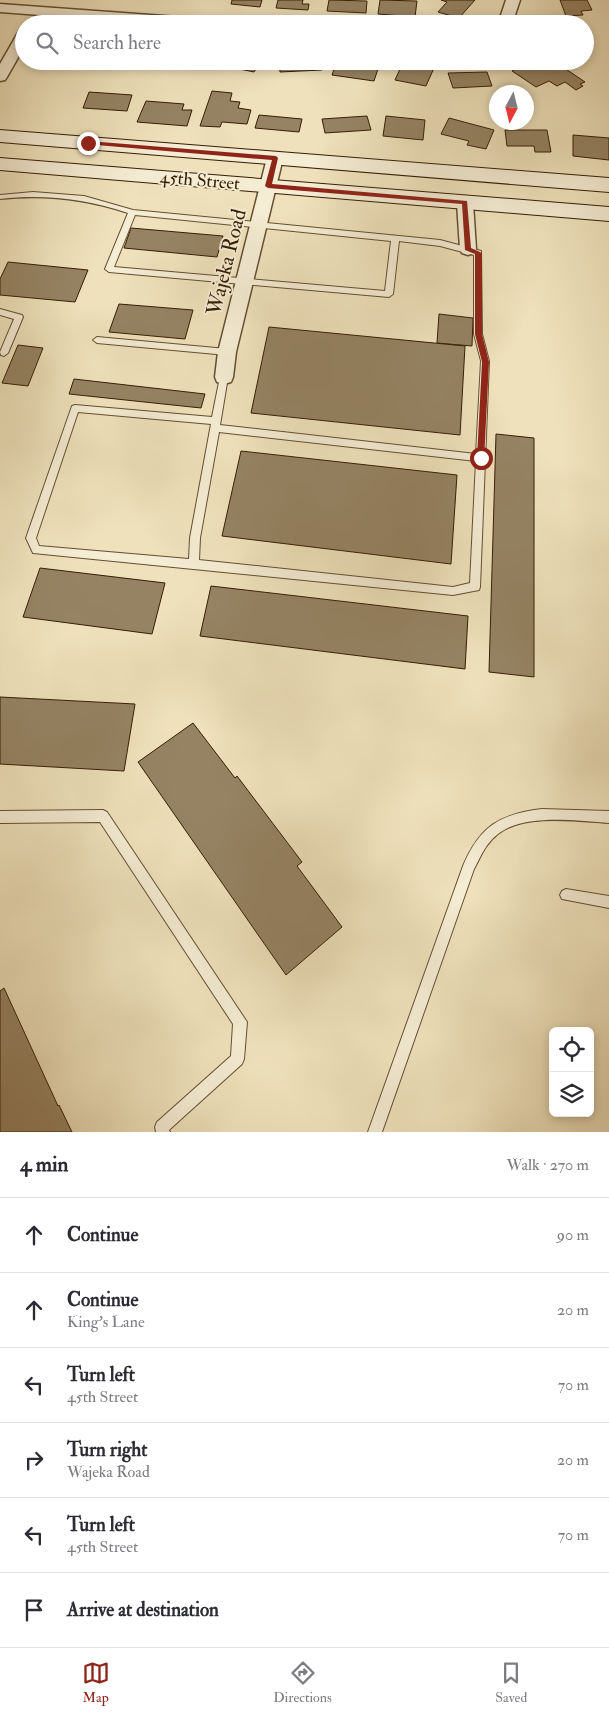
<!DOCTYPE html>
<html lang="en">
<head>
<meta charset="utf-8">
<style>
	:root { --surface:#fff; --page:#f7f7f7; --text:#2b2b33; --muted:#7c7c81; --line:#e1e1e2; --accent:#8f2418 }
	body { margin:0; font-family:"IM FELL Double Pica",serif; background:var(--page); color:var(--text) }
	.controls { position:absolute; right:15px; bottom:15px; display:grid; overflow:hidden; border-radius:8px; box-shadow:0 2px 8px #0003 }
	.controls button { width:45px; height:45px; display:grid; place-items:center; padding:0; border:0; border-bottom:1px solid var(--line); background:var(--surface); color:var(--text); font:25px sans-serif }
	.compass { position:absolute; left:489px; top:85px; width:45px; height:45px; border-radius:50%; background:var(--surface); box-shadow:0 2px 8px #0003; rotate:187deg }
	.stop { position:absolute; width:15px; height:15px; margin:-11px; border:4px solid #8f2418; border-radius:50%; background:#fff }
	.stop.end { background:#8f2418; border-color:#fff; box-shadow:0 1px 5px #0008 }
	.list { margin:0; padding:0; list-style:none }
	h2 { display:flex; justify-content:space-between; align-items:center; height:65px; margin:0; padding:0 20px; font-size:21px }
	h2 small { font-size:16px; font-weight:400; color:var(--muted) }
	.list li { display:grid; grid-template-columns:32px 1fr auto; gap:15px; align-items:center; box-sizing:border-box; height:75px; padding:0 20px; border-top:1px solid var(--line) }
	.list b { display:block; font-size:19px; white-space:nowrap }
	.list p { margin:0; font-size:16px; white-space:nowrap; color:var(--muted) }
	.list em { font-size:16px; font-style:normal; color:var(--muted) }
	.icon { flex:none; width:28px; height:28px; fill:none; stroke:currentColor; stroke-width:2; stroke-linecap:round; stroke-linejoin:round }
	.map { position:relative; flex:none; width:609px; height:1132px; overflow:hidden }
	.search { position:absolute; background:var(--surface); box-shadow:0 2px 8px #0003; left:15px; right:15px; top:15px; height:55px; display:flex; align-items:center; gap:12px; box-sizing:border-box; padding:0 18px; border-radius:28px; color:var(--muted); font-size:19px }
	.sheet { height:515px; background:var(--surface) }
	nav { display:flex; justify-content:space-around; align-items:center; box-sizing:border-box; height:70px; border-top:1px solid var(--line); background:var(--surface); font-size:14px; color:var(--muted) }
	nav a { display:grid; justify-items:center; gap:2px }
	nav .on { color:var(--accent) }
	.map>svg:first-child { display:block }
</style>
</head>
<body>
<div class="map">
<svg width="609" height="1132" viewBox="0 0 609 1132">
	<rect width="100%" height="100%" fill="#eee1bb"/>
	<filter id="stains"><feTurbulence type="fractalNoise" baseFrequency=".004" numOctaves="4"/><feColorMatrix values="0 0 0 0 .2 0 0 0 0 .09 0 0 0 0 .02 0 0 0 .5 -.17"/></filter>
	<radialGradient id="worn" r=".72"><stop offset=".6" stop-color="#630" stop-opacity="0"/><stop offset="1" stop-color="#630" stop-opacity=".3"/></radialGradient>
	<g fill="#958363" stroke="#351e04">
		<path d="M232,0H262L260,7L231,4Z"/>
		<path d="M278,0H303L302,4H309L308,10L276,8Z"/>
		<path d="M329,0L367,1L366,13L327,11Z"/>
		<path d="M380,0L417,1L415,17L378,14Z"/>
		<path d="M441,0H475L459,18L438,12L447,2Z"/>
		<path d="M560,0H587L592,10L581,11L583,15L566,16Z"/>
		<path d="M170,61H201L195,68Z"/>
		<path d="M228,61H261L254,72L225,66Z"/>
		<path d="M279,61H321L322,70L280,72Z"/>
		<path d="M337,61H365L380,63L374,81L332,75Z"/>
		<path d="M397,61H398L434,68L426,86L395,80L400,69L393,68Z"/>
		<path d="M529,61H554L585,82L580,84L583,86L576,90L565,82L557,86L549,81L536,87L512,71L531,62Z"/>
		<path d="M487,72L492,86L453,88L448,73Z"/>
		<path d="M212,91L232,93L230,101L240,102L238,108L251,110L247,124L222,122L220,127L200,126Z"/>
		<path d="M89,92L132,95L127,111L83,108Z"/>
		<path d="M146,101L184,104L182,110H192L187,126L137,122Z"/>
		<path d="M259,115L302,119L299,132L255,128Z"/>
		<path d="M367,116L371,130L325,133L322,119Z"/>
		<path d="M386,116L425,120L423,140L383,136Z"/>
		<path d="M449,118L494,130L486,149L467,145L469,141L441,134Z"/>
		<path d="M505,130H547L551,152H535L534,146H507Z"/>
		<path d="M573,135L609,138V160L573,156Z"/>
		<path d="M131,228L223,236L217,257L124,248Z"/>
		<path d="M8,262L88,270L75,302L0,295V279Z"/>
		<path d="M119,304L193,310L185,339L109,332Z"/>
		<path d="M439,314L473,318L472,346L437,343Z"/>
		<path d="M269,327L465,346L460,435L251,413Z"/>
		<path d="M18,345L43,348L28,386L2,383Z"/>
		<path d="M74,379L205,394L201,408L69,394Z"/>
		<path d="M496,434L534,438V677L489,672Z"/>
		<path d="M241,451L457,475L451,564L222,536Z"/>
		<path d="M40,568L165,583L152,634L23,617Z"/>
		<path d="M211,586L468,616L465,669L200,636Z"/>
		<path d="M0,697L135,704L124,771L0,764Z"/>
		<path d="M193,723L235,778L237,776L302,862L297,866L342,927L286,975L138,762Z"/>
		<path d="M4,988L58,1106L59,1105L72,1132H0V991Z"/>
	</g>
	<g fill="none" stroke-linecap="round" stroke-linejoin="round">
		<g stroke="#634f32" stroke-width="2">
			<g id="service">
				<path d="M33,192L84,196L133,210L440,240L481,251L482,334L489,361L480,587L479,590L453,595L33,553L26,538L72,406L75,405L212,417L220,377L224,374L228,377L220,425L476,454L481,361L474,334V255L440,246L399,241L393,294L389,297L109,272L105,269L128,213C86,199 44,194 0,199V195ZM135,215L391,241L385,291L114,267ZM78,412L211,424L190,538L189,559L39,546L36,538ZM219,432L476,461L470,583L453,587L199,560L200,538Z"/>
				<path d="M0,309L22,315L23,317L8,353L4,356L1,355L0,352L14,319L0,315Z"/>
				<path d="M97,337L227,349L231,352L227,355L97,343L93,340Z"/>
				<path d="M542,809L609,811V823C578,821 524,813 498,834C486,843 481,856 474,869L382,1132H368L463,866C480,826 500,814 542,809Z"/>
				<path d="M103,810L107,812L247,1022L244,1059L242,1064L169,1130L170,1132H156L155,1127L157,1122L231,1056L233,1024L100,822L0,823V811Z"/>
				<path d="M566,889L609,896V908L562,899L560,895L562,891Z"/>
			</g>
		</g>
		<g stroke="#634f32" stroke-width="3">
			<g id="minor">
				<path d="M506,0H520L512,24H498Z"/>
				<path d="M0,4L219,20L226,24H160L0,12Z"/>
				<path d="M24,30V47L7,77L5,80L0,81V64L19,31Z"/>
				<path d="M275,153L280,155L283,158L236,352L233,377L231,382L224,384L217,382L215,377L218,352L267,158L270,155Z"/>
				<path d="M465,198L471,199L473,203L476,249L474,253L468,255L462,253L460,249L457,203L459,199Z"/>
			</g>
		</g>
		<g stroke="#351e04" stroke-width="2">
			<g id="secondary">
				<path d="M0,130L609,178V192L0,142Z"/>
				<path d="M0,158L609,207V221L0,170Z"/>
			</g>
		</g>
		<use href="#service" fill="#f4ecd3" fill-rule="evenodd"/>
		<use href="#minor" fill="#f4ecd3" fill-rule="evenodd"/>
		<use href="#secondary" fill="#f4ecd3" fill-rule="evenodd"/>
	</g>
	<path fill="#8f2418" d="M88,141L276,156L278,158L272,184L467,201L471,248L482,253V334L489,362L484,460L481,461L477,458L482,362L475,334V254L465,250L462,204L268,188L265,186L272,160L85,144Z"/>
	<g text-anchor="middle" stroke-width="4" stroke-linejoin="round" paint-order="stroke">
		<g font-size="18" fill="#351e04" stroke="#f4ecd3">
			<text transform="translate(200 180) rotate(5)" y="6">45th Street</text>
		</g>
		<g font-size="21" fill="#351e04" stroke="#f4ecd3">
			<text transform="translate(226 262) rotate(-76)" y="7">Wajeka Road</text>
		</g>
	</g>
	<rect width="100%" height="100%" filter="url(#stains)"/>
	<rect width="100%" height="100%" fill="url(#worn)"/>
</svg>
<div class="controls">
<button><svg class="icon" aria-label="locate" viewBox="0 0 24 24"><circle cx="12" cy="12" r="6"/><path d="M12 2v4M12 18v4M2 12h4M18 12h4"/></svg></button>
<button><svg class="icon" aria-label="layers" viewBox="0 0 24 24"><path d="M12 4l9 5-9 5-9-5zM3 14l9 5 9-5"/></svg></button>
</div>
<svg class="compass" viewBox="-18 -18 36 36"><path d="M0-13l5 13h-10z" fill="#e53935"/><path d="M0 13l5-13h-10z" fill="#7c7c81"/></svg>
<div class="stop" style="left:481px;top:458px"></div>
<div class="stop end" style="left:88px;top:143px"></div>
<div class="search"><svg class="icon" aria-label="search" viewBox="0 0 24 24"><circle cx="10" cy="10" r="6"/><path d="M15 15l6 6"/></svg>Search here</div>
</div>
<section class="sheet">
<h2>4 min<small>Walk · 270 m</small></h2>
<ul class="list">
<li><svg class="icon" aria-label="ahead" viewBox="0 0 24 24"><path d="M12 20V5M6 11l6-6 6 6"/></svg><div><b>Continue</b></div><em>90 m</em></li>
<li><svg class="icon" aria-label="ahead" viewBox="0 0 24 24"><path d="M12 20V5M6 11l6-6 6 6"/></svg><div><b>Continue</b><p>King's Lane</p></div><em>20 m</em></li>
<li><svg class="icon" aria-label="left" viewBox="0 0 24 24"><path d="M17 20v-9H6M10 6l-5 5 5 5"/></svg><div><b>Turn left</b><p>45th Street</p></div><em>70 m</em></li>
<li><svg class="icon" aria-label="right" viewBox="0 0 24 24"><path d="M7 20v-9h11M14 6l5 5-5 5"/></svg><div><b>Turn right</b><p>Wajeka Road</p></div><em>20 m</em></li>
<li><svg class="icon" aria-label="left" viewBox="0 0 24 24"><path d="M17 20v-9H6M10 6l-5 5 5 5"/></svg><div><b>Turn left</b><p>45th Street</p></div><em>70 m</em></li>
<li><svg class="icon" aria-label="arrive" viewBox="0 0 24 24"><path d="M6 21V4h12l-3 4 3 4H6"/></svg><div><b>Arrive at destination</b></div></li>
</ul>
</section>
<nav>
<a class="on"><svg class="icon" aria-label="map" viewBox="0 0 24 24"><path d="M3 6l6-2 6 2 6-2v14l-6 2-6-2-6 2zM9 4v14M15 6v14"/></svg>Map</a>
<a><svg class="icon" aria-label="directions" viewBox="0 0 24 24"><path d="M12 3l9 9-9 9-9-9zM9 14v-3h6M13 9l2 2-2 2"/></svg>Directions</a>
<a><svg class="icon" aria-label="saved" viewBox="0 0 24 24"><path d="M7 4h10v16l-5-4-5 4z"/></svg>Saved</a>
</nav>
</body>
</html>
